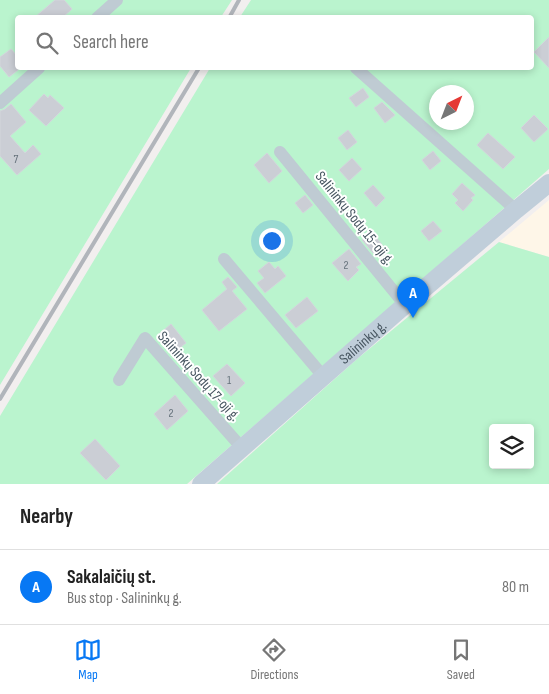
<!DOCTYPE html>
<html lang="en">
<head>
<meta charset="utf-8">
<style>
	:root { --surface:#fff; --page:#f2f2f2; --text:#222; --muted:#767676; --line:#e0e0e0; --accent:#0778f4 }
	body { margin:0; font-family:"Sofia Sans Condensed",sans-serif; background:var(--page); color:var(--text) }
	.controls { position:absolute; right:15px; bottom:15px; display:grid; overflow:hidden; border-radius:5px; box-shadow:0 2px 8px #0003 }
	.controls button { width:45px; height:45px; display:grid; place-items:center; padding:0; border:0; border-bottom:1px solid var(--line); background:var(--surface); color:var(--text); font:25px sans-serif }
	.compass { position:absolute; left:429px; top:85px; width:45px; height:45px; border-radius:50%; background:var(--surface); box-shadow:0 2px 8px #0003; rotate:42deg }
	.you { position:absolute; left:271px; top:240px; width:18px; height:18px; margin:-12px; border:4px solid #fff; border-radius:50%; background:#1a73e8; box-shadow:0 0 0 8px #1a73e833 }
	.badge { display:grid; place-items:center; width:32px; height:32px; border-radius:50%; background:var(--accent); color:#fff; font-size:16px; font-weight:700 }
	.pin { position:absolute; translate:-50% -41px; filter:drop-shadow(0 1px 2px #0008) }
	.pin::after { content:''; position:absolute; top:26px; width:18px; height:15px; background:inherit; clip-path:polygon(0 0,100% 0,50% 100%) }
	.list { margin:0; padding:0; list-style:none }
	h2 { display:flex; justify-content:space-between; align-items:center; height:65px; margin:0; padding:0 20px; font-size:21px }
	h2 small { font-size:16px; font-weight:400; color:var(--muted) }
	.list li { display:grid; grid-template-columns:32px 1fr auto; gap:15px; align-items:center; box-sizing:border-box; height:75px; padding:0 20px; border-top:1px solid var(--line) }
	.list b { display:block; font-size:19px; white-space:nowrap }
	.list p { margin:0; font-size:16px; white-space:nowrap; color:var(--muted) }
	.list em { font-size:16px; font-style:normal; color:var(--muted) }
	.icon { flex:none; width:28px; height:28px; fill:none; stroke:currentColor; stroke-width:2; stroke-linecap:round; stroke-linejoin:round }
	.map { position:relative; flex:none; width:549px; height:484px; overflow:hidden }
	.search { position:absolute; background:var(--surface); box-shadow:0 2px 8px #0003; left:15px; right:15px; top:15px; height:55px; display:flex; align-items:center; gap:12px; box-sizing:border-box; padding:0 18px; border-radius:5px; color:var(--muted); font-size:19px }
	.sheet { height:140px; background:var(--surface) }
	nav { display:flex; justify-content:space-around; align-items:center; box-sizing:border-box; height:70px; border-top:1px solid var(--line); background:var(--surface); font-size:14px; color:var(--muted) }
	nav a { display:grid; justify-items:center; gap:2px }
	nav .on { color:var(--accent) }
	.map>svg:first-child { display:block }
</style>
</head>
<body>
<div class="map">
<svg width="549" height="484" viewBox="0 0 549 484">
	<rect width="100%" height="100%" fill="#f2efef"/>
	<path fill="#fef6e8" d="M549,200V257L499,242Z"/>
	<g fill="#baf4ce" fill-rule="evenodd">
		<path d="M0,0H232L221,17L18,18V68H191L0,385Z"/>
		<path d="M251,0H549V169L187,484H0V416L210,68H532V18L240,17ZM436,92H466V122H436Z"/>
		<path d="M499,242L549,257V484H217L357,359ZM493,428H530V465H493Z"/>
	</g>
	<g fill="#cbced5" stroke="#d3d6dc">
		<path d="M55,0H64L72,9L62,18H34Z"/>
		<path d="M549,37V68L534,52Z"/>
		<path d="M11,49L18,57V70L9,77L0,66V57Z"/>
		<path d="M363,88L369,97L356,107L349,98Z"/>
		<path d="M44,94L48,98L50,95L64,108L46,126L29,110Z"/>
		<path d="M382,102L395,115L385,123L374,108Z"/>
		<path d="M11,104L26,122L10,136L25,153L33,145L41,154L17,175L0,156V111L5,109Z"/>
		<path d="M534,115L548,129L534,142L521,128Z"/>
		<path d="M348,130L357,142L347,150L338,138Z"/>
		<path d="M488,133L515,157L503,169L477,145Z"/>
		<path d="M433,151L441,161L430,170L422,160Z"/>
		<path d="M267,153L282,171L269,183L254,165Z"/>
		<path d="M352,158L362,169L349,181L339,170Z"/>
		<path d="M462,183L475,195L471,198L473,200L463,211L455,203L458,200L452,194Z"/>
		<path d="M373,185L385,198L376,207L364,193Z"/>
		<path d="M305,195L313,205L303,213L295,203Z"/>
		<path d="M433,221L442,231L429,241L421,231Z"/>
		<path d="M372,232L383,246L373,253L362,240Z"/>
		<path d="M349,249L361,264L356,267L359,270L348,281L332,263Z"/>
		<path d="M269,262L275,269L278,266L286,276L265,293L257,283L264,278L258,271Z"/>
		<path d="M228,277L237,287L232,291L247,309L219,331L202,310L227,289L222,282Z"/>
		<path d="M307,297L318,311L296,328L285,315Z"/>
		<path d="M171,324L186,343L173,353L158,335Z"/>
		<path d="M227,364L245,383L231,396L213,376Z"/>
		<path d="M175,395L188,411L167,430L154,414Z"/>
		<path d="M95,439L120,466L106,480L80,453Z"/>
	</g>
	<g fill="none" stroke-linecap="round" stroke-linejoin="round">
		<g stroke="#bfcbd3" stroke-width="12">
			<path d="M97,18L117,0"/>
			<path d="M356,68L516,210"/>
			<path d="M0,103L39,68"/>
			<path d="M280,152L405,305"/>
			<path d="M224,259L323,376"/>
			<path d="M119,380L145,338L242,448"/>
		</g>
		<path stroke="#c0ceda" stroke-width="18" id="s1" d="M201,484L405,305L516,210L549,183"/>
		<g stroke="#b1b5bb" stroke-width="4">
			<path d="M229,18L239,0"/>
			<path d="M0,399L199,68"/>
		</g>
	</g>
	<g text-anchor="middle" stroke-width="4" stroke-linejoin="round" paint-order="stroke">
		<g font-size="12" fill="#66727c">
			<text x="16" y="163">7</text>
			<text x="346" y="269">2</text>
			<text x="229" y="384">1</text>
			<text x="171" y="417">2</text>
		</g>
		<g font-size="15" fill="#45545f" stroke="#fff">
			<text transform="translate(355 218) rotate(51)" y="5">Salininkų Sodų 15-oji g.</text>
			<text dy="5" stroke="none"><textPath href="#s1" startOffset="215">Salininkų g.</textPath></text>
			<text transform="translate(199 376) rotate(48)" y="5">Salininkų Sodų 17-oji g.</text>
		</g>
	</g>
</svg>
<div class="controls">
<button><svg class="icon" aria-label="layers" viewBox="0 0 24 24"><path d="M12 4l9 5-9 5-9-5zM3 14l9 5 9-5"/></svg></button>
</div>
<svg class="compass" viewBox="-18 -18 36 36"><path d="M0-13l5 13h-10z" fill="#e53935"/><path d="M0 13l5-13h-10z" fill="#767676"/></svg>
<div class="you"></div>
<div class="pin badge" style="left:413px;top:318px">A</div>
<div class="search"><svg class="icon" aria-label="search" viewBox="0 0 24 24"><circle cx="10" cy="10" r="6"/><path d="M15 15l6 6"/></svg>Search here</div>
</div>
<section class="sheet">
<h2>Nearby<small></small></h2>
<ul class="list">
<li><span class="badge">A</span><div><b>Sakalaičių st.</b><p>Bus stop · Salininkų g.</p></div><em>80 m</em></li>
</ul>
</section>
<nav>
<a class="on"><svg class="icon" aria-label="map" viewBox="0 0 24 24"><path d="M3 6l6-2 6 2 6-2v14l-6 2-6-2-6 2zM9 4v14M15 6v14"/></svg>Map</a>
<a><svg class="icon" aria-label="directions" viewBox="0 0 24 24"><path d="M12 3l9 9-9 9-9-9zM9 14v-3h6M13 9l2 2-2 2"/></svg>Directions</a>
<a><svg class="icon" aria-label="saved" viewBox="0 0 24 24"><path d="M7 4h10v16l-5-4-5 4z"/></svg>Saved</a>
</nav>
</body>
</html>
